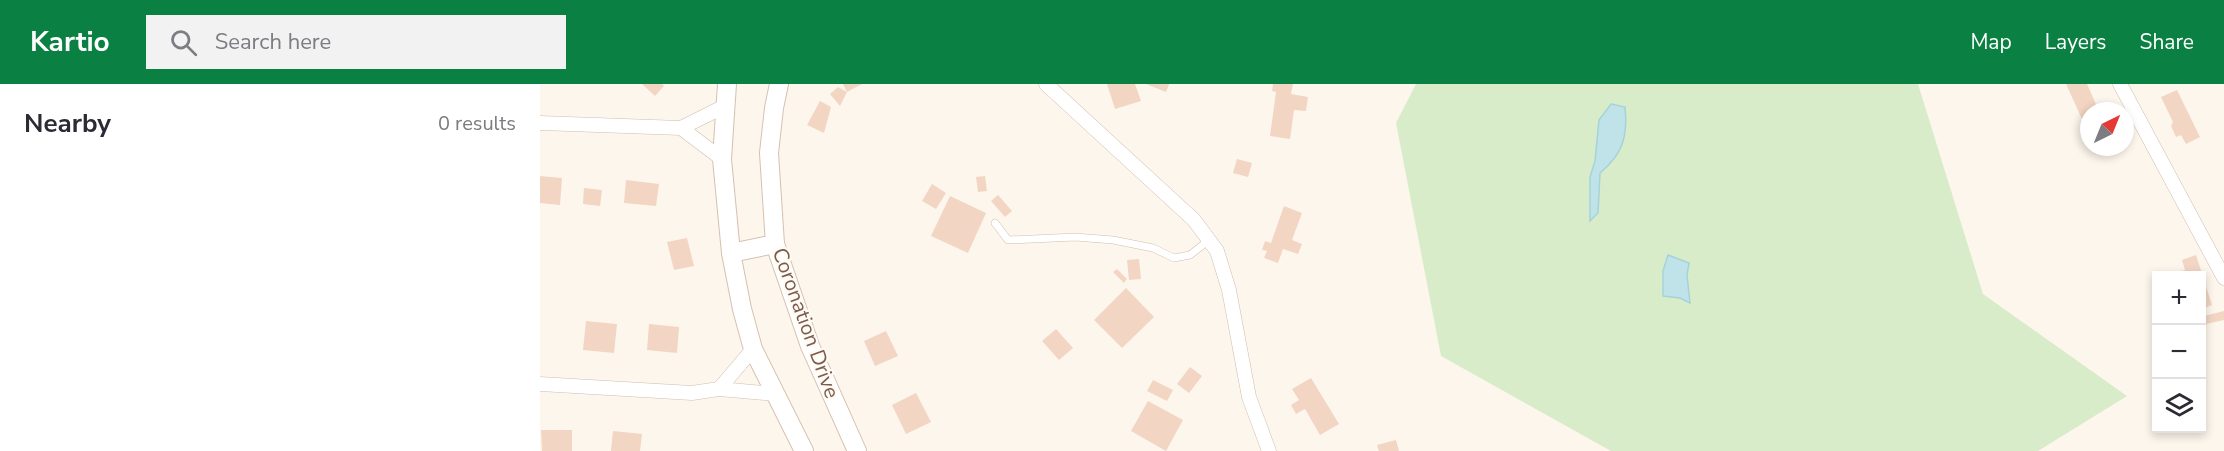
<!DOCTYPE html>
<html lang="en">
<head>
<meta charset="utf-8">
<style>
	:root { --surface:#fff; --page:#f2f2f3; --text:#2b2b33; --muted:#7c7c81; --line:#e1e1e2; --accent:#0b8043 }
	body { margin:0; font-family:"Nunito Sans",sans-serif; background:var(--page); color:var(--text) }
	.controls { position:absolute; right:18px; bottom:18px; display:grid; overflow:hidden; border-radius:0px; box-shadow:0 3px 9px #0003 }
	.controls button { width:54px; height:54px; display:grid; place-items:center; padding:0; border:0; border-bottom:2px solid var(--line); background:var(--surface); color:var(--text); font:30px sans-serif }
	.compass { position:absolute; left:1540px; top:18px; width:54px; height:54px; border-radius:50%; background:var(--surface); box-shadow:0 3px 9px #0003; rotate:43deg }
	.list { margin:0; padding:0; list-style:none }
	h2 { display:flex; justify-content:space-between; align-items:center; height:78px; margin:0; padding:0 24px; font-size:26px }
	h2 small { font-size:20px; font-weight:400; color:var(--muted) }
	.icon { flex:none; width:33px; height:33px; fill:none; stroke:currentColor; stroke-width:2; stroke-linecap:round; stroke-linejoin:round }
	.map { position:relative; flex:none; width:1684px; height:367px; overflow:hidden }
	header { display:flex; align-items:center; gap:36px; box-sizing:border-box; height:84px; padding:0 30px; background:var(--accent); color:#fff }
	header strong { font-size:28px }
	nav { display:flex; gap:33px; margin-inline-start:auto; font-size:21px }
	.search { width:420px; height:54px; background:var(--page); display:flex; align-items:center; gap:15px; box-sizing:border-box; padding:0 21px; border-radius:0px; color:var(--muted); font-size:22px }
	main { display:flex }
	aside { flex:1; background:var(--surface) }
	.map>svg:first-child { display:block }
</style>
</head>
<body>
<header>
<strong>Kartio</strong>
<div class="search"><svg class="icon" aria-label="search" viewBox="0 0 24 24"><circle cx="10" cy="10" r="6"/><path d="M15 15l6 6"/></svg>Search here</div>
<nav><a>Map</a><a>Layers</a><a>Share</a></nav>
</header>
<main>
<aside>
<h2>Nearby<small>0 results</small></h2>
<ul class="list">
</ul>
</aside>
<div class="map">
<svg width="1684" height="367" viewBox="0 0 1684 367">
	<rect width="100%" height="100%" fill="#fdf6ec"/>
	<path fill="#d8ecc9" d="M876,0H1378L1443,210L1587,312L1498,367H1071L901,272L856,39Z"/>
	<g fill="#bfe3e8" stroke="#a5d3da" stroke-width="1.5">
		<path d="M1071,20L1085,23C1088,52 1083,70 1060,89L1058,129L1050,137V93L1055,77L1059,36Z"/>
		<path d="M1128,171L1149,179L1147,191L1150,219L1140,214L1123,212V187Z"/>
	</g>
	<g fill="#f3d5c3">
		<path d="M102,0H122L124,2L115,12Z"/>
		<path d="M303,0H322L307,8Z"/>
		<path d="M567,0H595L601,17L575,25Z"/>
		<path d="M606,0H629L626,8Z"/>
		<path d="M733,0H753L751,10L768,13L766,27L754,26L750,55L730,52L736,8L732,7Z"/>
		<path d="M1526,0H1547L1559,27H1549V32L1542,35Z"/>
		<path d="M298,3L307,8L300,22L290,10Z"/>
		<path d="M1637,6L1660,53L1646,60L1641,51L1636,53L1631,42L1633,38L1621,13Z"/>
		<path d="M280,17L291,23L284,49L267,41Z"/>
		<path d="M697,75L712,79L708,93L693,89Z"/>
		<path d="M0,92L22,94L20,121L0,119Z"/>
		<path d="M445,92L447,107L438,108L436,93Z"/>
		<path d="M86,96L119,100L116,122L84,119Z"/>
		<path d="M392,100L406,109L396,125L382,117Z"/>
		<path d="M44,104L62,106L60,122L43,120Z"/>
		<path d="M458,111L472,127L465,133L451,117Z"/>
		<path d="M410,112L446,129L428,169L391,152Z"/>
		<path d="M744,122L762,129L752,156L762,160L758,170L743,165L738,179L724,174L727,167L722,166L725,157L731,159Z"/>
		<path d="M147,154L154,182L134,186L127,158Z"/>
		<path d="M1656,171L1672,221L1662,225V192H1642L1641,187L1645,186L1642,176Z"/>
		<path d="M599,175L601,195L589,196L587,176Z"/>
		<path d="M577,185L587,195L584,199L573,188Z"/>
		<path d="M586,204L614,233L582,264L554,236Z"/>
		<path d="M1684,227V236L1666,240L1664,232Z"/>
		<path d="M46,237L77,240L74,269L43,266Z"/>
		<path d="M109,240L139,243L137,269L107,266Z"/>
		<path d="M516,245L533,264L519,276L502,257Z"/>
		<path d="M346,247L358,272L335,282L324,257Z"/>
		<path d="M650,283L662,292L649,309L637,300Z"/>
		<path d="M771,294L799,340L780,351L765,325L756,330L751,321L759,316L752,305Z"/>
		<path d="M613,296L633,306L627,317L607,307Z"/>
		<path d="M376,309L391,338L366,350L352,321Z"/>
		<path d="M608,317L643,336L626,367L591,347Z"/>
		<path d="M1,346H32V367H2Z"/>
		<path d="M73,347L102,350L100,367H71Z"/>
		<path d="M856,356L859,367H839L837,361Z"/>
	</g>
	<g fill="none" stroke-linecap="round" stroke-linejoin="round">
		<g stroke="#d1beb0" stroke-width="8">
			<path id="lane" d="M455,139L468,156L535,153L573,156L613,164L634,174L650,171L669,156"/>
		</g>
		<g stroke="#d1beb0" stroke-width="15">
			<g id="street">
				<path d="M506,0L654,136L677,167L689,206L709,313L729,367"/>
				<path d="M1580,0L1684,194"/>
				<path d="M0,39L141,44L185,22"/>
				<path d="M141,44L182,75"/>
				<path d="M0,300L152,309L179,305L236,310"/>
				<path d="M179,305L213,265"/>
			</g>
		</g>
		<g stroke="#d6c0b0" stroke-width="20">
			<g id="secondary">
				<path d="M187,0L182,75L191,169L202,225L213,265L264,367"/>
				<path d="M239,0L234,24L229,69L235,160L270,262L317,367"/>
				<path d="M191,169L235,160"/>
			</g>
		</g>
		<use href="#lane" stroke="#fff" stroke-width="7"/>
		<use href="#street" stroke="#fff" stroke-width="14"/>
		<use href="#secondary" stroke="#fff" stroke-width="18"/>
	</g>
	<g text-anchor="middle" stroke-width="4.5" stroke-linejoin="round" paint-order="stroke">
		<g font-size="21" fill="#7a5c4d" stroke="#fffaf3">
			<text transform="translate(266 239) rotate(70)" y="7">Coronation Drive</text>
		</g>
	</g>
</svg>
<div class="controls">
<button>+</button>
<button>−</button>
<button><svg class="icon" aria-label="layers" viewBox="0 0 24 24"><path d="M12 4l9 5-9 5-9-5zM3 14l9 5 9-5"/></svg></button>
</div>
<svg class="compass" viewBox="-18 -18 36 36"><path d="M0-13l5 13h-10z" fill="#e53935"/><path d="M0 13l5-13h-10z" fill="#7c7c81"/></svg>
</div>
</main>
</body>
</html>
